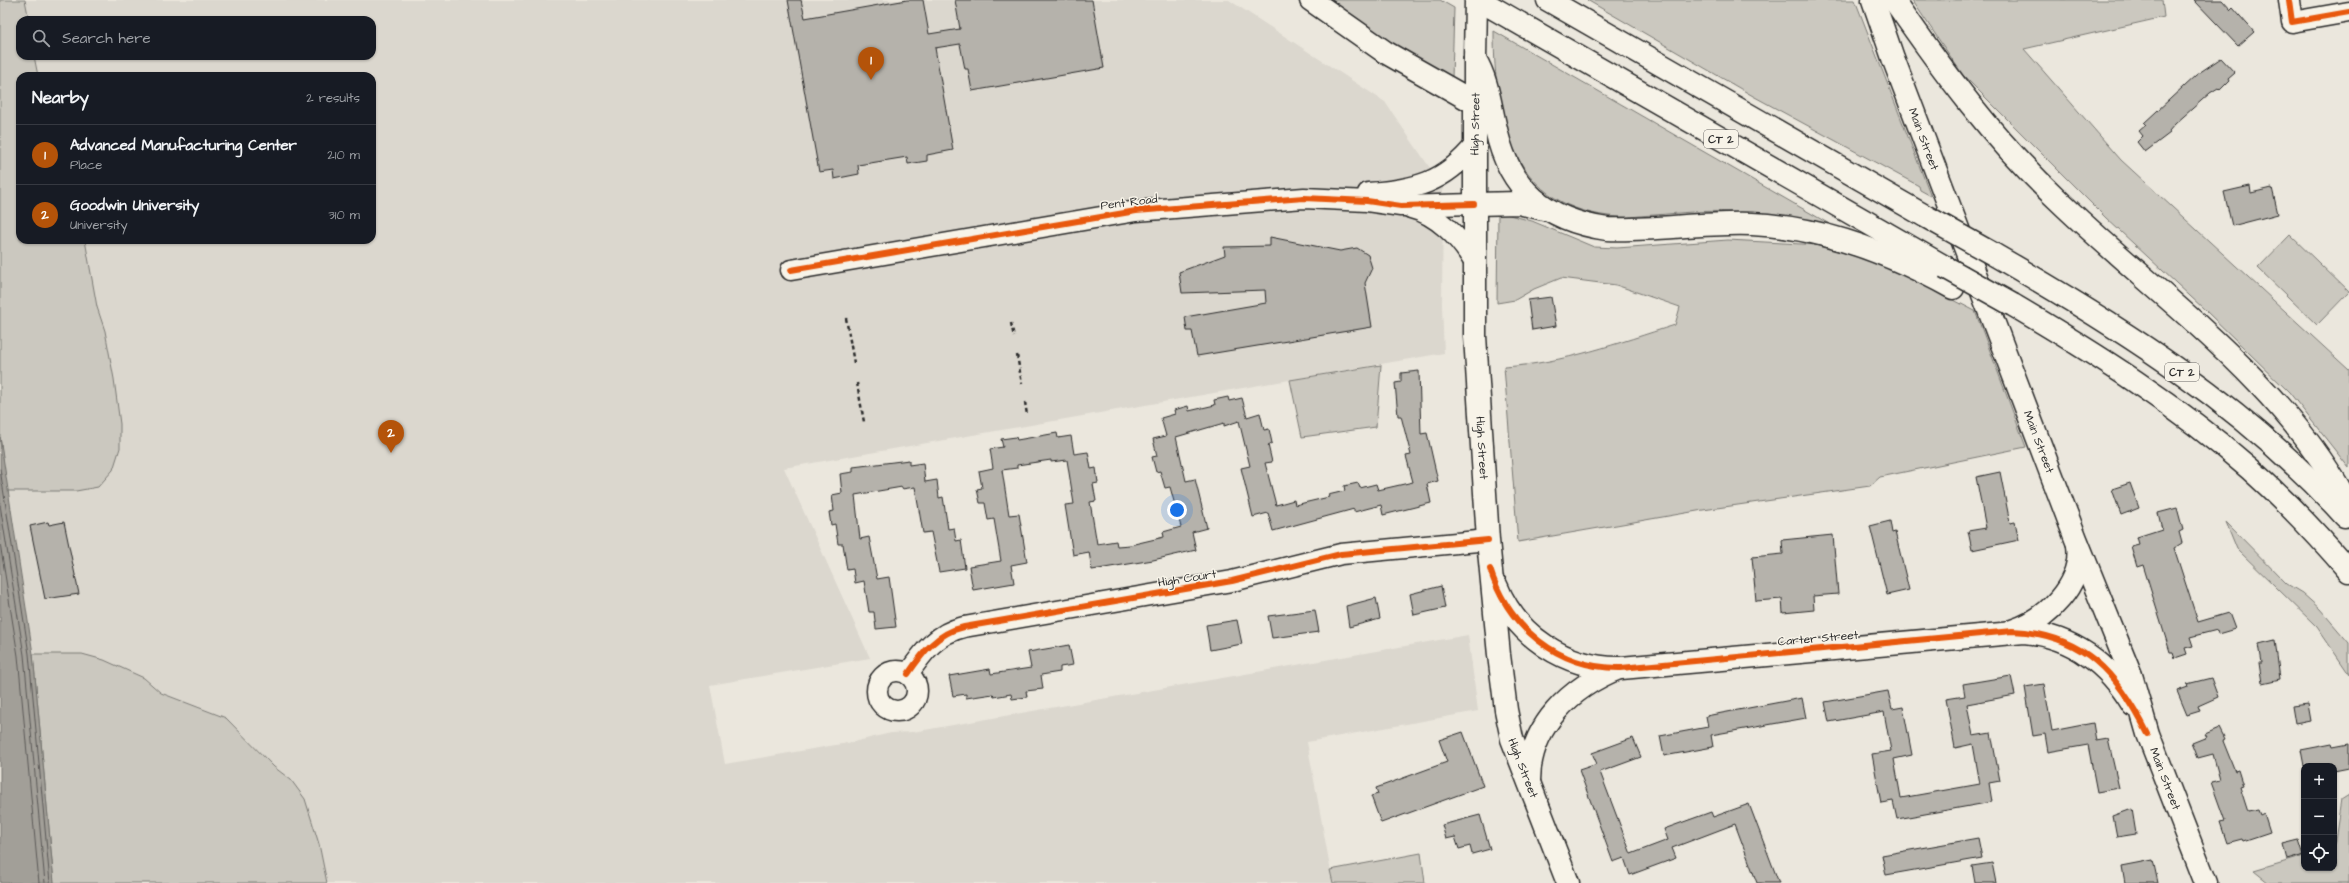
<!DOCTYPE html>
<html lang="en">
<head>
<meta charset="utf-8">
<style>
	:root { --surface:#171b24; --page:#242831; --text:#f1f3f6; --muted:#9ea1a6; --line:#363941; --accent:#b45309 }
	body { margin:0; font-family:"Architects Daughter",sans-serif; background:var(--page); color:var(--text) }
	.controls { position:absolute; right:12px; bottom:12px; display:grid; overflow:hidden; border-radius:8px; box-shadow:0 1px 3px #0004 }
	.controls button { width:36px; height:36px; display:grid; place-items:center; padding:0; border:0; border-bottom:1px solid var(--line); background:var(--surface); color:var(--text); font:20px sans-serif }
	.you { position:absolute; left:1177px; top:510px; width:14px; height:14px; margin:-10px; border:3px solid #fff; border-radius:50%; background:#1a73e8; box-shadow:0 0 0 6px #1a73e833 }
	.badge { display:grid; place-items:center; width:26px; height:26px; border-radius:50%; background:var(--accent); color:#fff; font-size:13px; font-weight:700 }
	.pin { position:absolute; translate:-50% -33px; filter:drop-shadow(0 1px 2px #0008) }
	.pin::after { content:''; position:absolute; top:21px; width:14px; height:12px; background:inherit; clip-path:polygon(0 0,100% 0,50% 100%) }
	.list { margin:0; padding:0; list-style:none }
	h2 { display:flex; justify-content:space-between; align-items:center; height:52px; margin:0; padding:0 16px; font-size:17px }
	h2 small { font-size:13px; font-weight:400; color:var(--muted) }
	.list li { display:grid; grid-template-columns:26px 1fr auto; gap:12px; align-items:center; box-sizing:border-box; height:60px; padding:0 16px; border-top:1px solid var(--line) }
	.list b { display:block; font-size:15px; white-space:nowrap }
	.list p { margin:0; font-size:13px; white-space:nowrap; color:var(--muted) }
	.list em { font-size:13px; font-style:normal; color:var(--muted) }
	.icon { flex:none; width:22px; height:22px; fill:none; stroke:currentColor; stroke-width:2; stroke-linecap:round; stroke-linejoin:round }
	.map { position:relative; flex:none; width:2349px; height:883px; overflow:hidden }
	.search { position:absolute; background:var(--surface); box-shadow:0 1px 3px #0004; left:16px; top:16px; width:360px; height:44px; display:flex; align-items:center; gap:10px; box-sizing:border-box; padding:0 14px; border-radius:12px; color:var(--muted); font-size:15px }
	.panel { position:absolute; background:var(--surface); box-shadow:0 1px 3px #0004; left:16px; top:72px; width:360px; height:172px; border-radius:12px }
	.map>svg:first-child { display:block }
</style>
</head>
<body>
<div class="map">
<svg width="2349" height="883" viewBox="0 0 2349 883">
	<rect width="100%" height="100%" fill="#ebe7dd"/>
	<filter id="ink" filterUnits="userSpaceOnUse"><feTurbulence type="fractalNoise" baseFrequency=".025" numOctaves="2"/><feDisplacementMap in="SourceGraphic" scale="8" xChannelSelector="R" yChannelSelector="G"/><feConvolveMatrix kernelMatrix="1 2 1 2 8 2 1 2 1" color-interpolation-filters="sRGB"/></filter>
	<g filter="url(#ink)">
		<path fill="#dbd7ce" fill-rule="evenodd" d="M0,0H1229L1385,102L1443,187L1442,306L1444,353L784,468L870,658L710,685L725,764L853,742L891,733L913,732L1468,635L1478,711L1307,742L1333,883H327L319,844L291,780L274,767L226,718L161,693L144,678L82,654H33L0,437ZM20,20H372V56H20ZM20,76H372V240H20Z"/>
		<g fill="#cbc8bf" stroke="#7b7a75">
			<path d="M0,0H25L29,20H20V56H34L38,76H20V240H85L97,307L105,331L114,379L120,424V448L113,470L98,487L76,491H7L0,437Z"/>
			<path d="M1320,0H1440L1454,8L1452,78L1340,16Z"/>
			<path d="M1587,0H1855L1931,196L1920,190L1919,186L1753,96Z"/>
			<path d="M1912,0H2162L2164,17L2024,49L2121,160L2349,370V468L2289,392L2204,309L2106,218L1963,75Z"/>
			<path d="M1494,31L1838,229C1802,223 1766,215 1730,212C1705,210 1680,213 1655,215C1643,215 1630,218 1619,217C1512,210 1494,120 1494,31Z"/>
			<path d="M1498,212L1532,221L1594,247L1617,248L1728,240L1820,245L1888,266L1975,311L2026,447L1880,477L1870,486L1703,510L1518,542L1504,367C1564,363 1618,343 1675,325L1680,307L1616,285L1561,278L1534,289L1515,300L1497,303Z"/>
			<path d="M2290,235L2349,292L2317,325L2258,268Z"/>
			<path d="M1381,365L1376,427L1302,437L1290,380Z"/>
			<path d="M2226,522L2287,584L2302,593L2320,609L2349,643V674L2317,627L2237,549Z"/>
			<path d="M33,654H82L104,660L144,678L161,693L226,718L274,767L291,780L305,799L319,844L327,883H54Z"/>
			<path d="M2349,795V883H2269L2254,871L2304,856V868H2334V846L2341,800Z"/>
			<path d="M1421,853L1425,883H1333L1330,870Z"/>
		</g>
		<path fill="#a29f98" stroke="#72716c" d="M0,437L33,654L54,883H0Z"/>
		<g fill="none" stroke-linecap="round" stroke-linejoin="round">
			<g stroke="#5b5957" stroke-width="1">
				<path d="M0,469L29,654L50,883"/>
				<path d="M0,505L24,655L45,883"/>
				<path d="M0,543L18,656L39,883"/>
			</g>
		</g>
		<g fill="#b5b2ab" stroke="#2b2b2b">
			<path d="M788,0H801L805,18L907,0H923L929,34L960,29L955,0H1092L1104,68L972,91L968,69H965L960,44L935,48L953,150L927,155V161L908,164L907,157L858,165L859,174L834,179L833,170L819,172Z"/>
			<path d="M2194,0H2222L2231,10L2233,8L2254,32L2238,46Z"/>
			<path d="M2221,58L2235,73L2228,79L2229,81L2220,90L2218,88L2210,93L2175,124L2169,131L2170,133L2145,152L2137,142L2143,136L2139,131L2146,125L2144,123L2196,75Z"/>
			<path d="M2250,186L2251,193L2272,188L2278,214L2232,226L2224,192Z"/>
			<path d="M1270,237L1340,251L1357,248L1368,255L1372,268L1365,283L1372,327L1197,356L1192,331H1187L1185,317L1266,303L1265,290L1182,293L1179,272L1225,255L1224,247L1270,246Z"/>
			<path d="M1551,297L1556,326L1532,330L1528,300Z"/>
			<path d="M1419,371L1421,434L1427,433L1438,481L1427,484L1431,503L1383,515L1381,505L1354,512V509L1273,531L1268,513L1253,517L1241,468L1250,466L1239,421L1224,426V423L1176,437L1186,481L1195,479L1207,528L1192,532L1196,550L1153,560L1092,570L1089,552L1073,555L1065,505L1074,504L1067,460L1051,462V460L1017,465V468L1002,470L1009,515L1019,514L1027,562L1011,565L1014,583L973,590L969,566L1001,561L994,519L988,520L985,503H980L977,489L982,488L979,471L993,468L990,449L1003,447L1001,439L1016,437L1017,440L1057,433L1058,438L1071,436L1074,454L1088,452L1091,469L1096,468L1098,483L1093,484L1096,501L1090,502L1097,544L1116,541L1117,546L1130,545L1164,537L1163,532L1181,527L1170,487L1165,488L1160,471L1156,472L1152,457L1157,456L1153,439L1166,436L1161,418L1175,414L1174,410L1188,406L1189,411L1215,405L1214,400L1228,397L1229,401L1242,398L1247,417L1260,413L1264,430L1269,429L1272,443L1268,445L1272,462L1265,463L1276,505L1294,500L1295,505L1329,497L1328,495L1345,491L1344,486L1358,483L1360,488L1376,484L1378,490L1413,482L1406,456L1411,455L1401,416H1398L1395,383L1401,382V373Z"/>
			<path d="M909,460V465L923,463L925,482L937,480L939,498L943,497L948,529L954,528L956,541L961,540L965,568L939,572L931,532L923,533L915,487L902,489V487L855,495L860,539L869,537L877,579L889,577L896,627L876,629L874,612H869L864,581L855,583L853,569L847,570L843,544H838L835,524L831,525L829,512L834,511L832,495L842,493L840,474L853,472V467Z"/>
			<path d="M2000,472L2010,523L2015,522L2019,540L1972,550L1968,531L1986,528L1976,477Z"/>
			<path d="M2130,483L2139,508L2121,515L2112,489Z"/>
			<path d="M2177,508L2183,530L2179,532L2182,543L2174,548L2198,622L2229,613L2235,629L2218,634L2217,630L2190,637L2193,646L2185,648L2187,654L2175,658L2173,652H2170L2143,565L2137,567L2131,546L2139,544L2137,537L2162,529L2158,513Z"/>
			<path d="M1890,521L1892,533L1895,532L1909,590L1887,595L1870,526Z"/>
			<path d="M48,522L49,525L64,522L79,594L45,599L30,526Z"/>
			<path d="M1833,535L1838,594L1813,596L1814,610L1783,613L1782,599L1756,601L1752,557L1783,554L1782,540Z"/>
			<path d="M1441,586L1445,608L1414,615L1410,594Z"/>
			<path d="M1376,598L1380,619L1349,627L1346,606Z"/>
			<path d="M1315,610L1319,632L1272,638L1268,616Z"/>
			<path d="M1237,620L1242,644L1210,650L1206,625Z"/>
			<path d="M2275,640L2280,679L2262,683L2259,663H2262L2259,644Z"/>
			<path d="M1069,645L1073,665L1060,667V672L1041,675L1043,689L1026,691L1027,697L1012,699L1011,694L994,697L993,694L966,698V694L953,696L949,676L990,669L991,674L1031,668L1028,652Z"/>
			<path d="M2011,676L2015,695L1967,704L1973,736L1991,733L2000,781L1989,783L1992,802L1897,819L1893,801L1881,803L1872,754L1891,751L1884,712L1829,722L1825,702L1888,691L1892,709L1903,707L1912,755L1894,759L1901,798L1980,784L1973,744L1955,748L1946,699L1965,696L1963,684Z"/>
			<path d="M2211,678L2218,697L2198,706L2200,711L2187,715L2177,691L2188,687L2187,684Z"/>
			<path d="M2044,684L2052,731L2093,723L2096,741L2108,739L2119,788L2097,792L2088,745L2048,752L2045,734L2033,736L2025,687Z"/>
			<path d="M1802,698L1806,718L1711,735L1713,747L1664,756L1660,736L1708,727L1706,716Z"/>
			<path d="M2307,704L2310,721L2295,724L2292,706Z"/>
			<path d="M2219,728L2225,740L2223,741L2235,771L2238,770L2243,786L2240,787L2248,812L2258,810L2260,815L2264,813L2270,832L2243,841L2242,839L2227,843L2220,822L2225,821L2211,782L2220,780L2213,754L2198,758L2192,743L2207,737L2205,734Z"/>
			<path d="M1463,732L1483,786L1381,823L1371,796L1378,794L1376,788L1447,762L1439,740Z"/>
			<path d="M1633,738L1641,757L1600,772L1631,854L1668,840L1664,829L1711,812L1713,817L1749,804L1779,883H1757L1735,824L1672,848L1676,858L1630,875L1624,858L1613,862L1579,770L1597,764L1592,753Z"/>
			<path d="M2332,744L2333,747L2349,744V768L2334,771V766H2304L2301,750Z"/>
			<path d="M2132,809L2136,834L2117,837L2113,816Z"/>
			<path d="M1480,815L1490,849L1472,854L1470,846L1459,849L1455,837L1446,839L1442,825Z"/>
			<path d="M1978,838L1982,858L1886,875L1882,855Z"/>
			<path d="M2299,840L2304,855L2287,860L2283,844Z"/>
			<path d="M2153,860L2158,883H2125L2122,866Z"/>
			<path d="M1992,863L1996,883H1975L1972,866Z"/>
		</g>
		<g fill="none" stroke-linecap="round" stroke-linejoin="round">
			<g stroke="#2b2b2b" stroke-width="23">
				<g id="street">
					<path d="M2289,0L2292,22L2349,12"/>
					<path d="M1368,193C1415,190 1444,183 1475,145"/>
					<path d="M1411,208C1437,214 1460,238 1473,260"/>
					<path d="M791,270L1136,211L1304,198L1367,201L1401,206L1474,204"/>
					<circle cx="897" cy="691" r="20"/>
					<path d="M908,674C923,652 937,633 964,627L1232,581L1341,554L1488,540"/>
				</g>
			</g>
			<g stroke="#2b2b2b" stroke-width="25">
				<g id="secondary">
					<path id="s1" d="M1873,0L1893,58L2076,539L2131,675L2148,734L2206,883"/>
					<path id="s2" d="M1475,59V336L1488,540L1499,655L1506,710L1512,739L1568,883"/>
					<path d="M1496,585C1516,636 1566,669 1621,668L2024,632C2072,636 2109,664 2133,705"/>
					<path d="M2012,631C2047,620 2083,584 2078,545"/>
					<path d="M1529,781C1529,726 1571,687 1619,668"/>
				</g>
			</g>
			<g stroke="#2b2b2b" stroke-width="25">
				<path id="primary" d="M1475,59L1476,0"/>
			</g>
			<g stroke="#2b2b2b" stroke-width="25">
				<g id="highway">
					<path d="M1311,0L1385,52L1475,103"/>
					<path d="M1479,0L1945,267"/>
					<path d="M1548,0L1925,216"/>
					<path d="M1894,0C1943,71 1994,140 2057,199C2156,295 2284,381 2349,506"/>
					<path d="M1475,59C1488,81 1490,105 1496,129C1509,190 1546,220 1607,229C1655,231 1704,222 1752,224C1823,227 1892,254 1953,288"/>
					<path d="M1474,204L1519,203L1544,209"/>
					<path d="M1993,254C2122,328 2244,405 2345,516"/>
					<path d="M2013,305C2096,354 2177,405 2250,469C2285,500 2318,535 2349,571"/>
				</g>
			</g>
			<g stroke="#2b2b2b" stroke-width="2.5" stroke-dasharray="4 3" stroke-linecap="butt">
				<path d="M846,318L854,363"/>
				<path d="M1011,323L1014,337"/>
				<path d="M1017,355L1022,384"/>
				<path d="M857,383L864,422"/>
				<path d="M1025,402L1027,415"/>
			</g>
			<use href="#street" stroke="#f7f3e8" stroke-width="20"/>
			<use href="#secondary" stroke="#f7f3e8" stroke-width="22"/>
			<use href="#primary" stroke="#f7f3e8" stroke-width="22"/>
			<use href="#highway" stroke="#f7f3e8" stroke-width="22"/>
			<g stroke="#2b2b2b" stroke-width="25" stroke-linecap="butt">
				<g id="highway-bridge">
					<path d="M1925,216L1993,254"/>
					<path d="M1945,267L2013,305"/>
				</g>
			</g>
			<use href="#highway-bridge" stroke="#f7f3e8" stroke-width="22"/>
			<g stroke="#f7f3e8" stroke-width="8">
				<g id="cycleway">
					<path d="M2289,0L2292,22L2349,12"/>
					<path d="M791,270L1136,211L1304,198L1367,201L1401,206L1474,204"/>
					<path d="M1490,569C1508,627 1558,669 1621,668L2012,631C2084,634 2118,674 2148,734"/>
					<path d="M908,674C923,652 937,633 964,627L1232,581L1341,554L1488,540"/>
				</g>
			</g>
			<use href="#cycleway" stroke="#e8590c" stroke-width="6"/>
		</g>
	</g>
	<g text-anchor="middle" stroke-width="3" stroke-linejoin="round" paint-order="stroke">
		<g fill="#f7f3e8" stroke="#686764" stroke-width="1">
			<rect x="1704" y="130" width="34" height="18" rx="3"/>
			<rect x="2165" y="363" width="34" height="18" rx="3"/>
		</g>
		<g font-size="11" font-weight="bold" fill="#2b2b2b">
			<text x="1721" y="143">CT 2</text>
			<text x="2182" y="376">CT 2</text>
		</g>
		<g font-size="12" fill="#2b2b2b" stroke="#f7f3e8">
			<text transform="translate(1475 124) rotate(-89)" y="4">High Street</text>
			<text dy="4" stroke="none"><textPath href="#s1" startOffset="148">Main Street</textPath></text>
			<text transform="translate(1129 202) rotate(-7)" y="4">Pent Road</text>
			<text dy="4" stroke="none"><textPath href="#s1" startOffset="472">Main Street</textPath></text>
			<text dy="4" stroke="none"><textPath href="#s2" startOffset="389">High Street</textPath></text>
			<text transform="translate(1187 578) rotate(-9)" y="4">High Court</text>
			<text transform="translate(1818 638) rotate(-5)" y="4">Carter Street</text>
			<text dy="4" stroke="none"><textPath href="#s2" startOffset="713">High Street</textPath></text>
			<text dy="4" stroke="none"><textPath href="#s1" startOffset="832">Main Street</textPath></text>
		</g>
	</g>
</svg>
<div class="controls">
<button>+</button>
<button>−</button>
<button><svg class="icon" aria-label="locate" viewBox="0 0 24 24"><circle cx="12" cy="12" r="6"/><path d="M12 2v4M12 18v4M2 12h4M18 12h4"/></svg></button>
</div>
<div class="you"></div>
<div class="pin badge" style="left:871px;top:80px">1</div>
<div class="pin badge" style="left:391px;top:453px">2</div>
<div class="search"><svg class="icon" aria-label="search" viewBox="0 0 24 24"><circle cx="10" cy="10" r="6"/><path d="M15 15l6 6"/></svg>Search here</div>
<section class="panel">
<h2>Nearby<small>2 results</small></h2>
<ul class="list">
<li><span class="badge">1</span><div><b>Advanced Manufacturing Center</b><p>Place</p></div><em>210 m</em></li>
<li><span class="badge">2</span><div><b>Goodwin University</b><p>University</p></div><em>310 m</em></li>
</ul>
</section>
</div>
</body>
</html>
